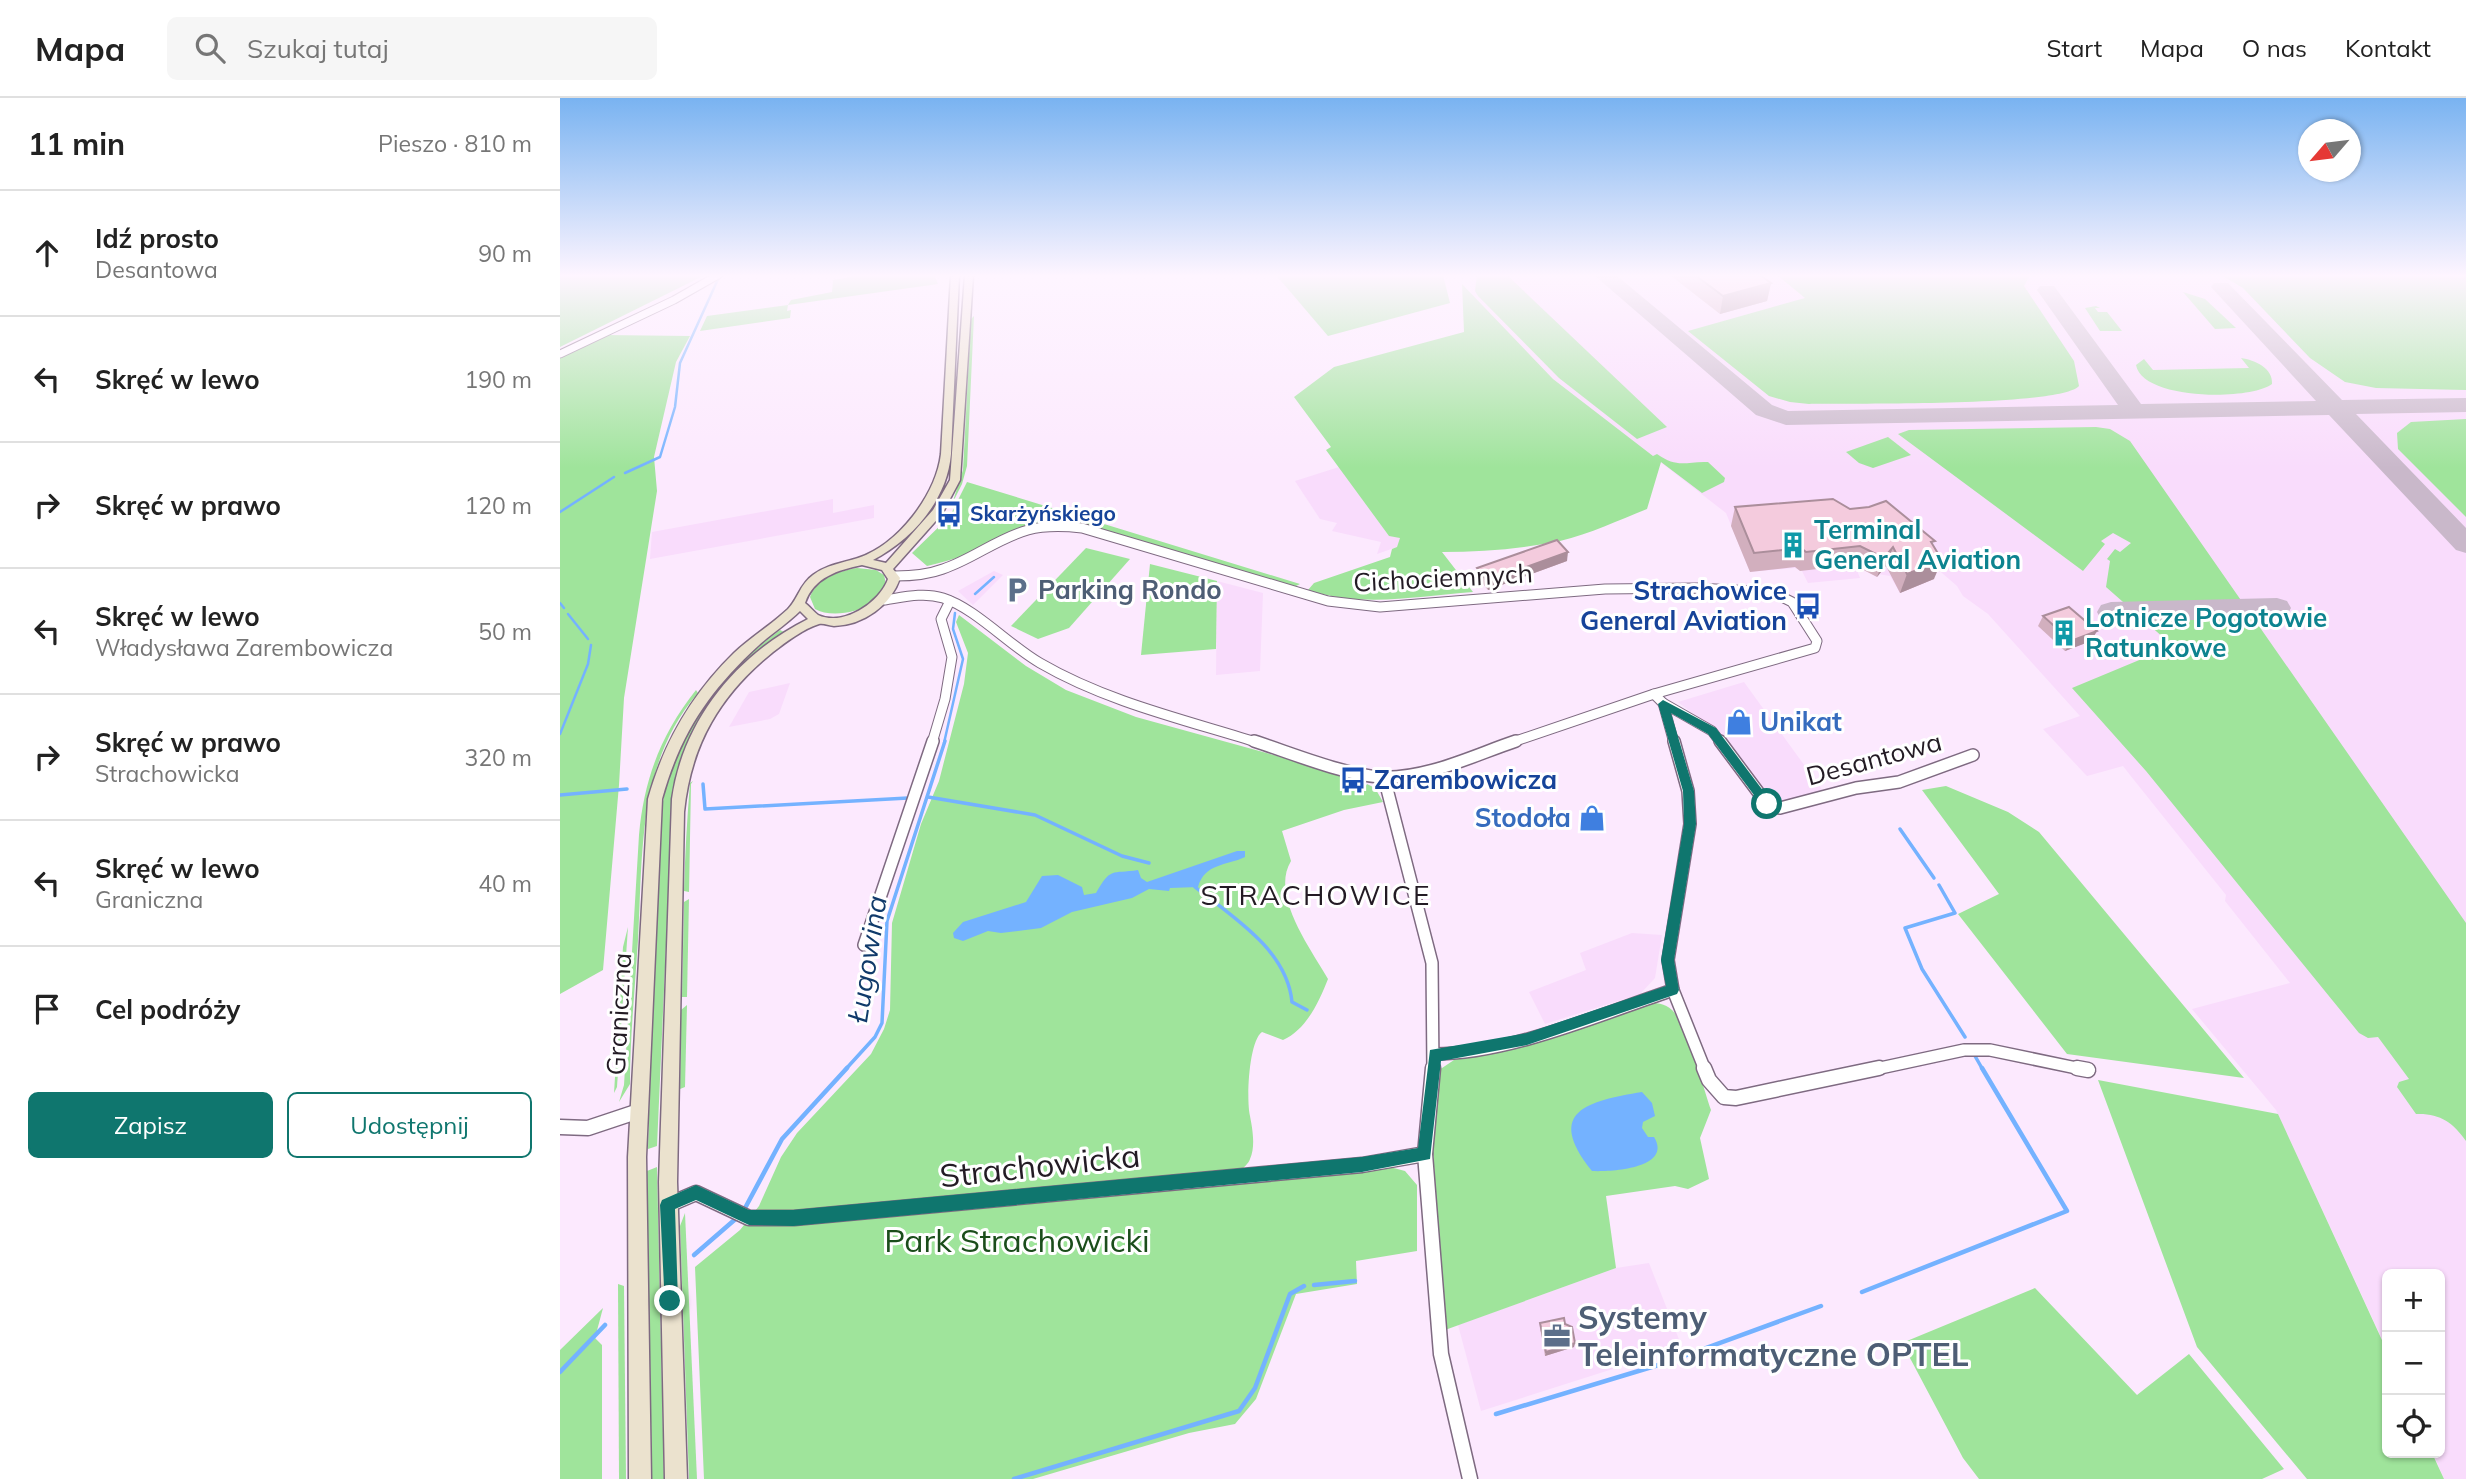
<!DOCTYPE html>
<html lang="pl">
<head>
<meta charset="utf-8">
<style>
	:root { --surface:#fff; --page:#f6f6f6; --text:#222; --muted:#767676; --line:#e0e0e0; --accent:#0f766e }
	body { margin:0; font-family:Mulish,sans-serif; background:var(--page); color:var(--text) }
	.controls { position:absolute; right:21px; bottom:21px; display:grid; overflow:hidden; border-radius:10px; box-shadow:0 2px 5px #0004 }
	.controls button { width:63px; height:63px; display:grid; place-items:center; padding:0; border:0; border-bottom:2px solid var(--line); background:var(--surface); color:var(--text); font:35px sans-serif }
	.compass { position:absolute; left:1738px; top:21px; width:63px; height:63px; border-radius:50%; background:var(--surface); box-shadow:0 2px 5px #0004; rotate:242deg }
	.stop { position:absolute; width:21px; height:21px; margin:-16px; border:5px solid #0f766e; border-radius:50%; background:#fff }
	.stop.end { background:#0f766e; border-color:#fff; box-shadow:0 2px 7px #0008 }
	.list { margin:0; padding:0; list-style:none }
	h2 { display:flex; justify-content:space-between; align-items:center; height:91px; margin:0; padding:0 28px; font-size:30px }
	h2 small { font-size:23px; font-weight:400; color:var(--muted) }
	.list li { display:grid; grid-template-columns:46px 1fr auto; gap:21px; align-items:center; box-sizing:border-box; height:126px; padding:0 28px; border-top:2px solid var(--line) }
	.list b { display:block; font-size:26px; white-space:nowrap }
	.list p { margin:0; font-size:23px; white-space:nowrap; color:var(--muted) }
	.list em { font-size:23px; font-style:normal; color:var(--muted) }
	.actions { display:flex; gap:14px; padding:21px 28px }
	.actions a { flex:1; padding:16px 0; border:2px solid var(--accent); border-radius:10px; text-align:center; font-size:24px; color:var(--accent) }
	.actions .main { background:var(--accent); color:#fff }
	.icon { flex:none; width:38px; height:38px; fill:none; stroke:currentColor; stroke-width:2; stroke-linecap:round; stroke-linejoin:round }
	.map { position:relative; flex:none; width:1906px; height:1381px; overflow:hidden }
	header { display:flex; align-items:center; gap:42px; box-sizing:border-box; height:98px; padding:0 35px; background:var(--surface); border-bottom:2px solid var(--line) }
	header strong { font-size:33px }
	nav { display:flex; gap:38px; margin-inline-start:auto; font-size:24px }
	.search { width:490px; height:63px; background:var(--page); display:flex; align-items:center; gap:18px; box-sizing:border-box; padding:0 24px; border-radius:10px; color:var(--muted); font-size:26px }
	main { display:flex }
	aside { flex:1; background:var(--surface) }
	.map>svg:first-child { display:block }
</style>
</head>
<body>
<header>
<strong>Mapa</strong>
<div class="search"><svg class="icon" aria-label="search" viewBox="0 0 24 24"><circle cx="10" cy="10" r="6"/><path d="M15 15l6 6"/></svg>Szukaj tutaj</div>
<nav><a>Start</a><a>Mapa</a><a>O nas</a><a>Kontakt</a></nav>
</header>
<main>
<aside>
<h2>11 min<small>Pieszo · 810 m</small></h2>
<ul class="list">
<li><svg class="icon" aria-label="ahead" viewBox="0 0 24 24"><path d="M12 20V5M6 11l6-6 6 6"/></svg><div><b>Idź prosto</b><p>Desantowa</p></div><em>90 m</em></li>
<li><svg class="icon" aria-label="left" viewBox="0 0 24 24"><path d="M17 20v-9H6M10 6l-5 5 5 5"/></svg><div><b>Skręć w lewo</b></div><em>190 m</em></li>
<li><svg class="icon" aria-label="right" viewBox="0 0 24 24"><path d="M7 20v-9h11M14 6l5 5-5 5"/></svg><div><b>Skręć w prawo</b></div><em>120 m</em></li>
<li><svg class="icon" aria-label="left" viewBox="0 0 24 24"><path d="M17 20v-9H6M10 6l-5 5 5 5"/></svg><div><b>Skręć w lewo</b><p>Władysława Zarembowicza</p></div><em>50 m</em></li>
<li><svg class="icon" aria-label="right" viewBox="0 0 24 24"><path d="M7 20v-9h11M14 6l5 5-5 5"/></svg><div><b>Skręć w prawo</b><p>Strachowicka</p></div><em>320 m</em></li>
<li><svg class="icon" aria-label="left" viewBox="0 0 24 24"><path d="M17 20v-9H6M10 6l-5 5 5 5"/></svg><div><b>Skręć w lewo</b><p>Graniczna</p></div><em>40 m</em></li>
<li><svg class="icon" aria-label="arrive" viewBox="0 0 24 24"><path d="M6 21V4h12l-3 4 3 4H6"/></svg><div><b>Cel podróży</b></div></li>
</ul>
<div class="actions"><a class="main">Zapisz</a><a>Udostępnij</a></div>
</aside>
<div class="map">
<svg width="1906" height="1381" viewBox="0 0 1906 1381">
	<rect width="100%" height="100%" fill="#fce9fe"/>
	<g fill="#f9dcfc">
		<path d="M910,177H1906V1381H1884L1873,1355H1880V1176H1827V1252L1716,1012L1632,911L1730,885L1665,803L1666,797L1570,677L1563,668L1527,678L1524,675L1483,631L1520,618L1428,516L1403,498L1397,488L1367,462L1364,464L1374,481L1340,495L1330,478L1318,476L1317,479L1295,467L1300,480L1248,485L1242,473L1235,470L1190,474L1166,415L993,281L911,198Z"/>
		<path d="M779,369L829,438L841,439L837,449L817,456L821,444L772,433L777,425L760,421L735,383Z"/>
		<path d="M273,401V415L314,407V420L90,461L92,434Z"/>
		<path d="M434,473L443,477L413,507L398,493Z"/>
		<path d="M657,483L703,495L700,573L656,577Z"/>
		<path d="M1184,584L1263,693L1222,705L1206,698L1164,640L1118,604Z"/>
		<path d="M230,585L219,616L210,621L169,629L189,594Z"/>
		<path d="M1072,835L1102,837L1095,880L1080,896L985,926L969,894L1026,872L1020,855Z"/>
		<path d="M1089,1165L1122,1249L921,1313L898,1227L1056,1170Z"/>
	</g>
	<g fill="#9fe49b">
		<path d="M0,177H145L0,249Z"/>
		<path d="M302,177H374L378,186L228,207L227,213L231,212L230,220L140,233L147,218L228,207L231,202L272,194L273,182Z"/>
		<path d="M716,177H883L890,205L768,238Z"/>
		<path d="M917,177H947L1107,329L1077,341L999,280L918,198L915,193Z"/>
		<path d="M1217,177H1470L1464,188L1514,263L1519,288C1500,309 1288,305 1249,306L1230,304L1209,298L1128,233L1245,200Z"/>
		<path d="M1661,177H1906V292L1816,290L1785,284L1750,260L1683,190Z"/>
		<path d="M902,186L993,281L1093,358L1097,356C1118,371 1126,363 1148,364L1165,380L1164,384L1142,395L1101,364L1087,411C1059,422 1030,436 1000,443C961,451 922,454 882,454L913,494C858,498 802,510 748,492L754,485L830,459L832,451L837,449L840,440L829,438L766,352L771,349L734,299L774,269L904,234Z"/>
		<path d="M1623,194L1645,201L1676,230L1655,231Z"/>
		<path d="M1536,208L1540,210H1535L1538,214H1547L1562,233H1540L1525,210Z"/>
		<path d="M414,218L407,368L402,386L392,406L403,372L411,221Z"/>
		<path d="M44,237L130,238L116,264L94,359L97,393L64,600L59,687L43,872L0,896V258Z"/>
		<path d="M1681,260C1695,262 1713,270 1712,286C1689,303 1582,302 1576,267L1584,261L1593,272L1689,270Z"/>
		<path d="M1906,321V419L1838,351L1837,335L1851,324Z"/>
		<path d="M1536,329L1550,331L1570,343L1906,825V1043C1893,1024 1879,1015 1856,1016L1837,989L1839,984L1849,981L1818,939L1808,940L1799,935L1586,673L1512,590L1613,548L1546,489L1550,463L1547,461L1555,451L1560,454L1571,445L1553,435L1541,443L1545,446L1523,473L1338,336L1349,332Z"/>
		<path d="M1328,339L1351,357L1313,370L1299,365L1286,354Z"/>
		<path d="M407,384L740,486L734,489L512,424C461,422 447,439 404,457C392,462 379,465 367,468L352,455L390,418Z"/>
		<path d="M526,450L570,461L509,530L478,541L451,528Z"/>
		<path d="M590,466L657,483L656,551L581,557Z"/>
		<path d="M297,470L316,472L324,477C334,508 277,524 255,511L250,499C257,480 279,473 297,470Z"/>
		<path d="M399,517L466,568L506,592L576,619L743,665L797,684L795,687L805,689L807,686L815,690L823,704L784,712L722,733L731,763C710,797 751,851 768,881C759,904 746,932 723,942L702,934C689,943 686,1001 690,1018C692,1029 696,1048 690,1061C689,1065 683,1070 680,1073L684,1086L830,1069L845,1073L857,1087V1153L796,1163L797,1186L736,1196L696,1301L675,1326L629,1335L473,1381H144L135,1169L180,1132L199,1108L221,1059L237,1035L311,956L324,931L330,912L332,825L361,726L379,683L404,586L408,555L396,524Z"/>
		<path d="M220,532L224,534C167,575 132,622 113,690L97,1048L88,1051C90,973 94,895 97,816C99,766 96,711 113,663C133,609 175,566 220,532Z"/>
		<path d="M136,592L138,595C77,665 83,755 78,842C75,890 70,938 70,986L59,1004L64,987L79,737C84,681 101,636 136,592Z"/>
		<path d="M133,683L131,686L129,794L124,793C125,757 127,721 130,685Z"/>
		<path d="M1386,688L1448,714L1479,734L1684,980L1507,956L1398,816L1439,796L1362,692Z"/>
		<path d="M129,801L127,899H122L124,804Z"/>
		<path d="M68,829L57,989L54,995L63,849Z"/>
		<path d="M1086,904C1096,905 1105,905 1112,912C1126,925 1144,992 1151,1012L1140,1040L1149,1081L1128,1091L1115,1088L1046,1098L1056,1170L885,1232L872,1038L879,972L894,962Z"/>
		<path d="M127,907L125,989L120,991L121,912Z"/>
		<path d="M1538,982L1718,1016L1827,1253V1355H1872L1884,1381H1747L1637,1249Z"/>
		<path d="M97,1069L104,1381H92L87,1073Z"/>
		<path d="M125,1115L137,1381H129L120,1128Z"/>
		<path d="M58,1186L64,1188L66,1381H59Z"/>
		<path d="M1475,1190L1577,1297L1629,1256L1724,1371L1702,1381H1419L1403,1360L1342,1245Z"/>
		<path d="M43,1210L35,1240L42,1247V1381H0V1252Z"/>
	</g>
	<g fill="#74b2ff">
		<path d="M677,753H685V759C666,768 645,765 638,789L610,790L609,793L589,791L572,800L512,814L481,830L441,835L428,833L403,843L394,840L393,835L403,824L466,804L482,778L498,777L522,789L524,797L536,795C551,769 551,776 578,772L581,780L587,784Z"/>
		<path d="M1082,994L1092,1005L1095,1018L1083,1024L1082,1030L1088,1039H1094C1113,1070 1052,1074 1032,1073C984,1013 1028,1003 1082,994Z"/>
	</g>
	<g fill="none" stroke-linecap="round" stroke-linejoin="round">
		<g stroke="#74b2ff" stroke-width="2.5">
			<path d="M65,375L100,359L115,309L120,265L159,179L163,177"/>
			<path d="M0,414L54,379"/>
			<path d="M415,496L434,479"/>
			<path d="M0,505L4,510"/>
			<path d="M8,516L28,541"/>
			<path d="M0,636L28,566L31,547"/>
			<path d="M384,645L403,561L393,531L395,515"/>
		</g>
		<g stroke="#74b2ff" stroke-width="3.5">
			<path d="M143,686L145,711L348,700"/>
			<path d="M0,697L67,691"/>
			<path d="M368,699L475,717L562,758L589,765"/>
			<path d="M1340,731L1374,780"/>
			<path d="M1379,787L1395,815L1345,830L1362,871L1405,939"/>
			<path d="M635,789C673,819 727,852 732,904L747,912"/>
			<path d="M1415,958L1423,972"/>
			<path d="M285,972L315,939L322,925L327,823L385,643"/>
		</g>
		<g stroke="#74b2ff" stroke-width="4.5">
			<path d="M184,1112L222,1041L287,970"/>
			<path d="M134,1157L179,1118"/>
			<path d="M754,1187L795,1183"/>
			<path d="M1302,1194L1507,1113L1422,970"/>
			<path d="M0,1274L45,1227"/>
			<path d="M936,1316L1105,1265L1261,1208"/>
			<path d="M454,1381L679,1313L695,1290L730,1196L744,1188"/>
		</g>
		<g fill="#c9b8ca" fill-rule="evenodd">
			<path d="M1034,177H1056L1212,307L1228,313L1558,307L1477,192L1480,188H1494L1581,306L1756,303L1651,189L1654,185H1668L1782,302L1906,300V314L1796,316L1906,430V455L1896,452L1769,317L1226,327L1196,317Z"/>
			<path d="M1717,500L1727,503L1731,510L1727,517L1717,520L1551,524L1541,521L1537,514L1541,507L1551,504Z"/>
		</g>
		<g stroke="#7e6a81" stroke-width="9">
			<path id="minor-far3" d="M0,256L114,202L158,177"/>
		</g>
		<g stroke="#7e6a81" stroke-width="11">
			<g id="minor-far2">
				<path d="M335,478C352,478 367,477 383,471C413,461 438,440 468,432C486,427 504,428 522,430L768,503L820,509L1045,491L1137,490L1212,494L1232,504L1257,543L1255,550L1094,596L950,645"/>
				<path d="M325,502C344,499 364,494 383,500C415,510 450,548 480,565C547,604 626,622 699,645"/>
				<path d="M1094,596L1103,605L1114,645"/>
				<path d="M1103,605L1152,633L1161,645"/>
				<path d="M372,645L385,601L392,559L381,521L390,503"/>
			</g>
		</g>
		<g stroke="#7e6a81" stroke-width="14">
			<g id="minor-far1">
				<path d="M694,643C731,655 782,676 819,679C865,682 914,657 956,643"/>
				<path d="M1114,643L1128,693L1130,726L1108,862L1113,892L1145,972"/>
				<path d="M1160,643L1207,706L1220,710L1296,690L1339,684L1413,657"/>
				<path d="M827,679V691L872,865L873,972"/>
				<path d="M304,847L373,643"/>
				<path d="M874,956C950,956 1041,916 1113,892"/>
				<path d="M1311,972L1404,952H1430L1526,972"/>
			</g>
		</g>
		<g stroke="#7e6a81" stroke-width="17">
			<g id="minor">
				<path d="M873,970L865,1056L881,1256L910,1381"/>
				<path d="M1144,970L1149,982L1164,999L1176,1000L1319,970"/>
				<path d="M1517,970L1528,972"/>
				<path d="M0,1029L28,1030L79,1013"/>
				<path d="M108,1107L136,1095L189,1120H234L802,1067L865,1056"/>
			</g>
		</g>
		<g stroke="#7e6a81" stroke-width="3">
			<path id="secondary" d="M391,177H399L391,356C387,402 353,441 313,462L326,465L373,412L390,382L405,177H413L400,382L382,416L333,471L340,480C331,507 304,527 274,528C269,528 264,525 259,526C243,531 226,544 213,554C160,597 131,646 124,714L117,1084L127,1381H105L99,1084L112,701C123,621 178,556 248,521L240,513C227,526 211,536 198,548C149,593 120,636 102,701L86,1059L91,1381H69L68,1059L88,701C104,644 131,597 174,555C191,539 211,527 228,511C238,501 240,486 253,477C266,467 282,465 298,460C338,447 376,397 381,356ZM302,467L322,472L328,481C320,504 284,529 258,517C254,514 249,508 245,505C254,479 278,472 302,467Z"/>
		</g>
		<use href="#minor-far3" stroke="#fff" stroke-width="7"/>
		<use href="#minor-far2" stroke="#fff" stroke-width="9"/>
		<use href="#minor-far1" stroke="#fff" stroke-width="11"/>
		<use href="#minor" stroke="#fff" stroke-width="14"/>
		<use href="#secondary" fill="#ebe2ce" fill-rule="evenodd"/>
	</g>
	<g fill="#d2afbe">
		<path d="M1110,177H1200L1211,185L1207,203L1160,216Z"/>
		<path d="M1175,409L1290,411L1373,447L1374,481L1340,495L1326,468L1317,479L1294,467L1240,473L1235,469L1190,474L1171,428Z"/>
		<path d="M1007,463L928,492L918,480L917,470Z"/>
		<path d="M1483,518L1537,533L1531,543L1505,553L1478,528Z"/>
		<path d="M980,1225L1005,1226L1014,1249L985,1258L980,1229Z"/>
	</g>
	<g fill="#ab8e9b">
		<path d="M1211,185L1207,203L1160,216L1163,198Z"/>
		<path d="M1333,449L1326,468L1317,479L1324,460Z"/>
		<path d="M1008,454L1007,463L928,492L927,483Z"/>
		<path d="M1382,462L1374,481L1340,495L1347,476Z"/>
		<path d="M1537,533L1531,543L1505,553L1511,543Z"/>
		<path d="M1015,1245L1014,1249L985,1258L986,1254Z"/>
	</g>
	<g fill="#f4cbdd" stroke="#ab8e9b" stroke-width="2">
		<path d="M1135,177H1200L1211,185L1163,198Z"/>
		<path d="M1273,401L1290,411L1309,409L1326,403L1375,443L1371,444L1382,462L1347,476L1333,449L1324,460L1300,448L1246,454L1241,450L1194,455L1175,409Z"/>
		<path d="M997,442L1008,454L927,483L917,470Z"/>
		<path d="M1509,509L1537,533L1511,543L1483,518Z"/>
		<path d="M1004,1220L1005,1226L1012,1229L1015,1245L986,1254L980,1225Z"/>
	</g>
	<linearGradient id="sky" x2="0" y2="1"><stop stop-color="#79b3f1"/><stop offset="0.48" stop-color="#fef5ff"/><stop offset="1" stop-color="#fef5ff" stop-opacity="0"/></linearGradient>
	<rect width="1906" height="370" fill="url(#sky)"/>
	<path fill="#0f766e" d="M1103,602L1156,630L1213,706L1207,710L1203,709L1148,636L1111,615L1134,693L1136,726L1114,862L1119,892L1117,896L967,947L881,963L870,1061L802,1074L233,1128L189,1127L136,1102L115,1111L118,1203L116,1209L110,1211L105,1209L100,1107L102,1102L136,1087L189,1112H233L802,1059L858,1050L870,952L967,935L1106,888L1101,862L1124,726L1123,693L1098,606Z"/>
	<defs>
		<g id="bus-bare" transform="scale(2.1)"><path d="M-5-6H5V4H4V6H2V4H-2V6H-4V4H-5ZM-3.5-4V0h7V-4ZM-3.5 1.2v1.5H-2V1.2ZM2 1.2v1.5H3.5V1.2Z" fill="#1a4fb4" stroke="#fff" stroke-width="2.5" paint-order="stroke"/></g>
		<g id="building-bare" transform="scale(2.1)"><path d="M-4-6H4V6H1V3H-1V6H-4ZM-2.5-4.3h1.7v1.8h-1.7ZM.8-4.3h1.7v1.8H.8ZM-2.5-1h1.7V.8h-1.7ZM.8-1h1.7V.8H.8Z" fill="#0f9aa8" stroke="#fff" stroke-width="2.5" paint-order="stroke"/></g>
		<g id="parking-bare" transform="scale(2.1)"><path d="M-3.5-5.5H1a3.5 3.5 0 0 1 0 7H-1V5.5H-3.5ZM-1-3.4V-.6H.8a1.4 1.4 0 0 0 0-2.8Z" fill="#5c6f8a" stroke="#fff" stroke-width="2.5" paint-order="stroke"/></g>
		<g id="shop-bare" transform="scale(2.1)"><path d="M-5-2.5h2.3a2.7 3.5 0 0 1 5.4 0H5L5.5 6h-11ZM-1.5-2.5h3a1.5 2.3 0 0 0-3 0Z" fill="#3f7fe0" stroke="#fff" stroke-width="2.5" paint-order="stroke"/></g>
		<g id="office-bare" transform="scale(2.1)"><path d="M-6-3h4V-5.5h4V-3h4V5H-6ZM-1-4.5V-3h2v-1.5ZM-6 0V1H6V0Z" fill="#5c6f8a" stroke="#fff" stroke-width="2.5" paint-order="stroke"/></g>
	</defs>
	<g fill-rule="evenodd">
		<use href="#bus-bare" x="389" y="416"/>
		<use href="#building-bare" x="1233" y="447"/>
		<use href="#parking-bare" x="457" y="492"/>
		<use href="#bus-bare" x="1248" y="508"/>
		<use href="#building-bare" x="1504" y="535"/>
		<use href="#shop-bare" x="1179" y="624"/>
		<use href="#bus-bare" x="793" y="682"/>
		<use href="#shop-bare" x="1032" y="720"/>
		<use href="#office-bare" x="997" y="1238"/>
	</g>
	<g text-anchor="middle" stroke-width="6" stroke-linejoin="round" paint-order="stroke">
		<g font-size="21" font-weight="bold" fill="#164399" stroke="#fff" text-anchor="start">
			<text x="410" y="423">Skarżyńskiego</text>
		</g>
		<g font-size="26" font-weight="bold" fill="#0d838f" stroke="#fff" text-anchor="start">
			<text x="1254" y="441">Terminal<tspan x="1254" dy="30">General Aviation</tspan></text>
			<text x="1525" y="529">Lotnicze Pogotowie<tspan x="1525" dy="30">Ratunkowe</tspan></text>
		</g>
		<g font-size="26" fill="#231b24" stroke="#fff">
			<text transform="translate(883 480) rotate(-3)" y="9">Cichociemnych</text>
			<text transform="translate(1314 661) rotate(-15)" y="9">Desantowa</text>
			<text transform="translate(59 916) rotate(-87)" y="9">Graniczna</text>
		</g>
		<g font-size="26" font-weight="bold" fill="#4e5e75" stroke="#fff" text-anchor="start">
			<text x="478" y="501">Parking Rondo</text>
		</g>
		<g font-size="26" font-weight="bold" fill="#164399" stroke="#fff" text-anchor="end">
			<text x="1227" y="502">Strachowice<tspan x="1227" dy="30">General Aviation</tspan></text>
			<text x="814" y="691" text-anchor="start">Zarembowicza</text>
		</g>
		<g font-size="26" font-weight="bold" fill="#366cbe" stroke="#fff" text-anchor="start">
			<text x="1200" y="633">Unikat</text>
			<text x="1011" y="729" text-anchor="end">Stodoła</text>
		</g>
		<g font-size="28" letter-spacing="2" fill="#231b24" stroke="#fff">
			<text x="756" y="807">STRACHOWICE</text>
		</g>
		<g font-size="28" font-style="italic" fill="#103a6a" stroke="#fff">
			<text transform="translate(307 861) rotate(-81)" y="10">Ługowina</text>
		</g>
		<g font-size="32" fill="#231b24" stroke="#fff">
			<text transform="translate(480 1068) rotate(-6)" y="11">Strachowicka</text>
		</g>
		<g font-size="32" fill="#1b4d1b" stroke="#fff">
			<text x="457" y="1154">Park Strachowicki</text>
		</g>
		<g font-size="32" font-weight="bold" fill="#4e5e75" stroke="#fff" text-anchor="start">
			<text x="1018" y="1231">Systemy<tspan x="1018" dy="37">Teleinformatyczne OPTEL</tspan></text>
		</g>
	</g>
</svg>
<div class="controls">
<button>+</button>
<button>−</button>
<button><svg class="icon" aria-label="locate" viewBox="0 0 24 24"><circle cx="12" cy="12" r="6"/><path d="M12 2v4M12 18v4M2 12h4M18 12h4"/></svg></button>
</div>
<svg class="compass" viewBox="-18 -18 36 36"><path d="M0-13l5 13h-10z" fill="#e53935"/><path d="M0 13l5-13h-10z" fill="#767676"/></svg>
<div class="stop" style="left:1207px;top:706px"></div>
<div class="stop end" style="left:110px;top:1203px"></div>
</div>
</main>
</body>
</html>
